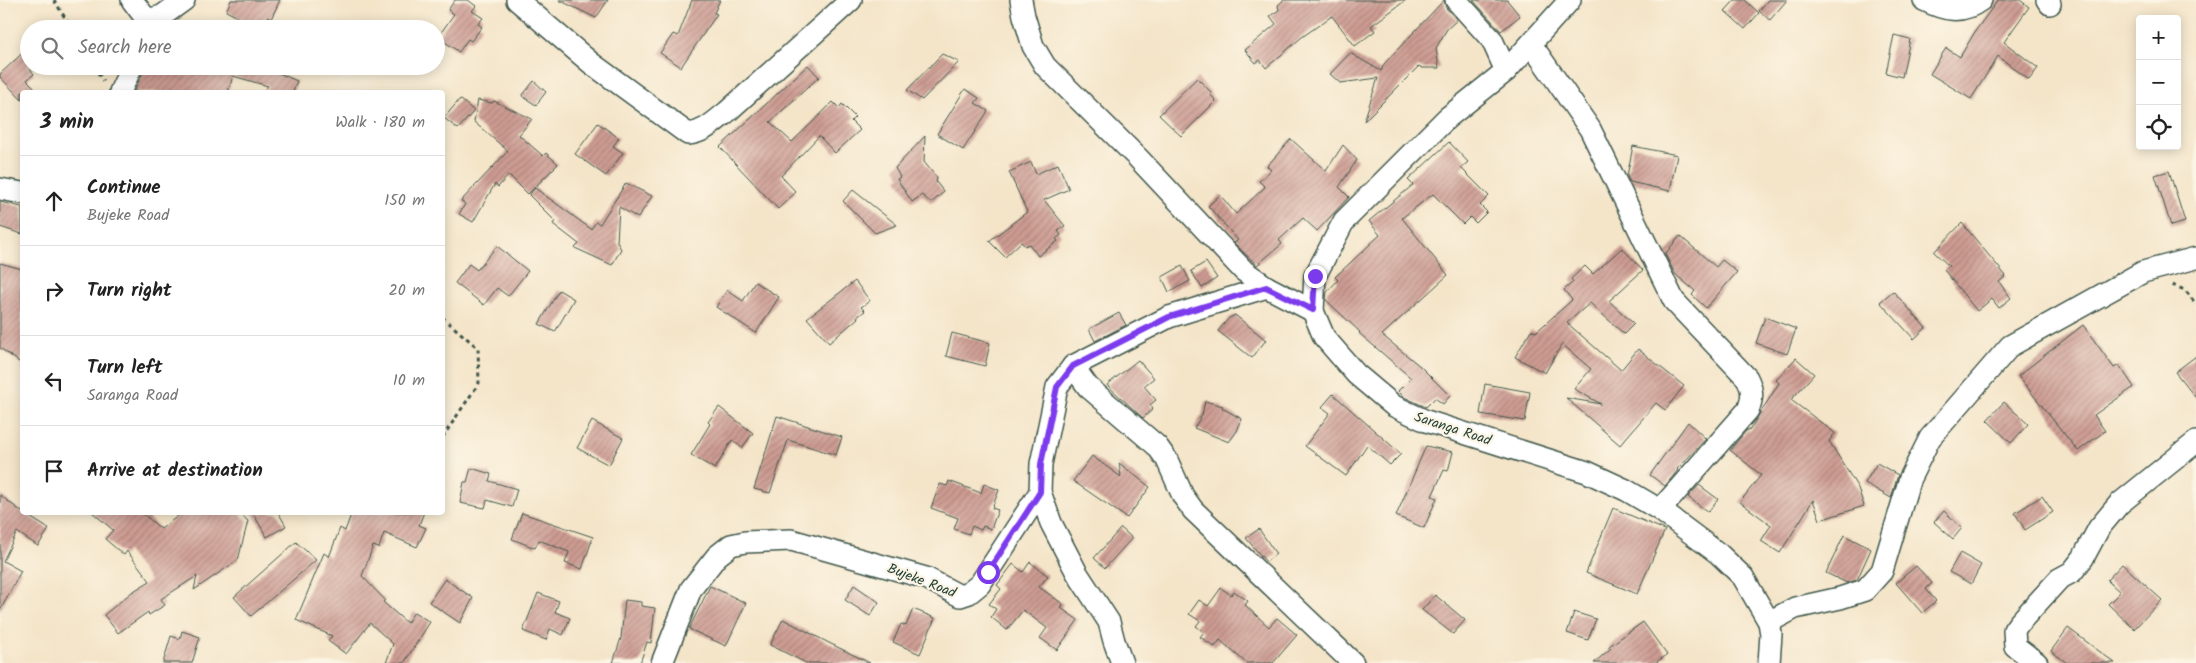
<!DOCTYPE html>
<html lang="en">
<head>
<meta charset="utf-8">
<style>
	:root { --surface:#fff; --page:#f6f6f6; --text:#222; --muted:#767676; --line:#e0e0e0 }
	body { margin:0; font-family:Kalam,sans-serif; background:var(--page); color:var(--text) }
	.controls { position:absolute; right:15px; top:15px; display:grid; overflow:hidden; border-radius:5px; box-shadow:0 2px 12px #0003 }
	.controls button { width:45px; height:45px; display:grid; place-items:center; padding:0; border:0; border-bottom:1px solid var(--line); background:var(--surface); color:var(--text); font:25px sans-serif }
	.stop { position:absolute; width:15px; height:15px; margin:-11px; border:4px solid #7c3aed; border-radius:50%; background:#fff }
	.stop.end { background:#7c3aed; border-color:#fff; box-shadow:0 1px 5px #0008 }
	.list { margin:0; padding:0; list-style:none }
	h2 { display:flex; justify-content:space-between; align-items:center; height:65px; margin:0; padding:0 20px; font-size:21px }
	h2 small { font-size:16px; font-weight:400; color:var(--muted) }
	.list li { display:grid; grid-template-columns:32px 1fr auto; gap:15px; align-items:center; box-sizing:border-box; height:90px; padding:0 20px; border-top:1px solid var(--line) }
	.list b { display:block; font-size:19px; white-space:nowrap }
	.list p { margin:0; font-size:16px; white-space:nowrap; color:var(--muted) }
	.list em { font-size:16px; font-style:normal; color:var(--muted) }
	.icon { flex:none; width:28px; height:28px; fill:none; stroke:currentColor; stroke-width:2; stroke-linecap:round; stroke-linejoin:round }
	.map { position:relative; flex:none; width:2196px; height:663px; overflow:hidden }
	.search { position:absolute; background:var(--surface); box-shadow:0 2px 12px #0003; left:20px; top:20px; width:425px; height:55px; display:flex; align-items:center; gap:12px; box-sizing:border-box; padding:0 18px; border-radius:28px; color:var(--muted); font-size:19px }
	.panel { position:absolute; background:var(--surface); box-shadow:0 2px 12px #0003; left:20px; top:90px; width:425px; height:425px; border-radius:5px }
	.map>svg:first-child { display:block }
</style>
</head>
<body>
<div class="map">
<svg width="2196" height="663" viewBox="0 0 2196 663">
	<defs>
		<pattern id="building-hatch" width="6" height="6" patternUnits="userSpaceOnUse" patternTransform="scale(1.25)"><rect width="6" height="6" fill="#ce9c93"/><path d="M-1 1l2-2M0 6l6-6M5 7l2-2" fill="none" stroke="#a78079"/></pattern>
	</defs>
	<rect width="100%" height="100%" fill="#fcf5e5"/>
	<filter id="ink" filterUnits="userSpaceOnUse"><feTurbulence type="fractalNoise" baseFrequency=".02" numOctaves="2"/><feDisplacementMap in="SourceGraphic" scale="10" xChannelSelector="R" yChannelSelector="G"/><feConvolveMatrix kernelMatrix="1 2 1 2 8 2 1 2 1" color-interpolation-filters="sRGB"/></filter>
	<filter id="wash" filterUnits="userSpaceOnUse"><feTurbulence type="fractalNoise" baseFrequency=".0096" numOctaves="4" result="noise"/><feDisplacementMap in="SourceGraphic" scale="20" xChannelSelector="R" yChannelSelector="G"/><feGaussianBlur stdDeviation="1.12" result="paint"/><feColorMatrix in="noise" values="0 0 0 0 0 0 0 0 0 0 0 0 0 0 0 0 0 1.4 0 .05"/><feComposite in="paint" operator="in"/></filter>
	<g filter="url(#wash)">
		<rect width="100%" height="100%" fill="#f4e5c9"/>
		<g id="blocks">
			<g fill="url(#building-hatch)">
				<path d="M231,0H280L271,19L267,17L262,29L226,11Z"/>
				<path d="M455,0H468L476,6L472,11L483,18L478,24L482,27L471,41L468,39L459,52L438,37L454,14L448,10Z"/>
				<path d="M559,0H608L596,18Z"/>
				<path d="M692,0H720L714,13L717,14L681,67L660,53L673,34L678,36Z"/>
				<path d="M1284,0H1406L1371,26L1375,31L1355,46L1332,16L1302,37L1266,68L1260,60L1256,63L1245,50L1276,24L1270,16L1279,10L1278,5Z"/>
				<path d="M1444,0L1446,8L1457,20L1447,29L1436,48L1439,68H1422L1419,66L1364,121L1378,78L1340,83L1330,74L1350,53L1381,71L1384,64Z"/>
				<path d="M1473,0H1507L1520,16L1501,31Z"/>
				<path d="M1735,0H1745L1759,13L1745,29L1725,11Z"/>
				<path d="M1768,0H1787L1770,20L1759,11Z"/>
				<path d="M1998,0H2020L2029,7L2004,42L2038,68L2029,80L1998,56L1971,99L1930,74L1946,48L1960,57L1976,30Z"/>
				<path d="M1894,35L1910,39L1902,77L1886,73Z"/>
				<path d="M29,47V68L34,74L27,80L35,88L30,92H22V100L0,77V74Z"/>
				<path d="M942,54L959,62L922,100L907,90Z"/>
				<path d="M808,65L819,77L770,122L792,142L833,102L839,108L842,104L855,117L851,121L860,130L835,153L819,136L781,176L796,192L778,209L720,147Z"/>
				<path d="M146,66H263L297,81L293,92H262L268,86L233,76L228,92H134Z"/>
				<path d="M1197,78L1211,92L1210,94L1216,101L1181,136L1159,115Z"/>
				<path d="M534,81L546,92L536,105L522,96Z"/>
				<path d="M965,89L979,98L975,103L988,111L963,150L937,134Z"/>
				<path d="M460,99L474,111L458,129L444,118Z"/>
				<path d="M478,100L492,103L494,101L532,119L519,135L543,156L546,153L558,164L528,194L509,175L498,187L495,184L473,222L459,214L465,204L461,201L508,151L474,122Z"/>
				<path d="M598,123L619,138L613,146L623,153L606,176L575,154Z"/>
				<path d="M925,136L924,162L937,178L936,182L944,192L931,203L922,195L912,202L897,179L900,177L895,168Z"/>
				<path d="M1291,139L1326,171L1343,145L1357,160L1339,187L1349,197L1317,231L1303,218L1279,240L1282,244L1257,265L1234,243L1238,240L1208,206L1220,195L1236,214L1265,187L1259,181L1271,170L1267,166Z"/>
				<path d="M1449,142L1468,162L1461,168L1489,196L1480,205L1487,212L1476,223L1470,217L1463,224L1433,194L1402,218L1448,275L1382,335L1421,367L1450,396L1443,404L1435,398L1426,407L1404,397L1398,391L1411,378L1359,333L1360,332L1326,300L1327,292L1338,280L1335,277L1380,235L1369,221L1413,185L1408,180Z"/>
				<path d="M1633,146L1677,155L1670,191L1630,182L1627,176Z"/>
				<path d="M1031,162L1036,174L1058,164L1069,189L1044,200L1065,226L1058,231L1061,235L1056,239L1058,241L1038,256L1029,244L1025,246L1021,242L1005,257L989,241L1027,212L1009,172Z"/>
				<path d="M2169,171L2185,222L2171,226L2155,175Z"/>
				<path d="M626,183L652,196L638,218L619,207L617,242L621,249L612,265L575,248L579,244L553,224L555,221L529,195L535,188L591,229L596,222L600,224Z"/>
				<path d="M853,190L897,225L875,233L843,201Z"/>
				<path d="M0,202L22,207V234L0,227Z"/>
				<path d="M1962,223L2006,276L1999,282L2011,298L1999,308L1992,299L1977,311L1944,270L1949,266L1934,252Z"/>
				<path d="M1680,236L1716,267L1722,260L1737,272L1706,308L1692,295L1695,291L1675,274L1665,254Z"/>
				<path d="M497,246L528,271L508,296L497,288L484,305L455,283L469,264L477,270Z"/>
				<path d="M1622,248L1643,270L1609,301L1634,324L1624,334L1590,303L1567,323L1621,370L1638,349L1684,386L1665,410L1656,403L1620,445L1566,398L1601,404L1574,389L1591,369L1562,344L1545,373L1515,357L1531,330L1536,332L1572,300L1564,290L1573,282L1571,279L1585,266L1593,274Z"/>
				<path d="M1206,262L1217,278L1202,288L1191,271Z"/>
				<path d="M0,263L22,269V364L0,348Z"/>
				<path d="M1182,266L1190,281L1169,292L1162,277Z"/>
				<path d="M855,281L870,301L861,307L865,311L857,317L858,318L829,343L807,318Z"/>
				<path d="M755,282L779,297L756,333L716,307L727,290L743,301Z"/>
				<path d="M559,290L574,299L555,332L539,324Z"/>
				<path d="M1893,291L1926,328L1914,339L1880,302Z"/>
				<path d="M1119,313L1126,325L1095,341L1089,329Z"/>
				<path d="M1235,315L1266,340L1252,358L1218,331L1229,318Z"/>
				<path d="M1765,317L1796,329L1787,354L1756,343Z"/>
				<path d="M2083,325L2114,368L2119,365L2134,387L2094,415L2105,431L2078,451L2018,376Z"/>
				<path d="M952,333L990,343L985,366L946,356Z"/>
				<path d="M2196,356V398L2175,372Z"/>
				<path d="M1796,358L1814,374L1791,400L1835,433L1829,441L1858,488L1864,506L1820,520L1813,500L1780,553L1761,541L1771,525L1740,502L1761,475L1730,450L1747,430L1749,431L1779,383L1776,380Z"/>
				<path d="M1138,360L1154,378L1144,386L1156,400L1150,405L1153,409L1143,418L1107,385Z"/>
				<path d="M1485,384L1530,392L1525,421L1480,414Z"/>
				<path d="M1333,394L1401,454L1390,465L1367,445L1346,476L1305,446L1330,413L1322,407Z"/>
				<path d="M1205,401L1223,406L1222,408L1242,419L1237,431L1229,442L1194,428L1202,415Z"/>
				<path d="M2004,402L2028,424L2011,443L1987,420Z"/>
				<path d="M719,407L753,433L742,448L732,440L715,469L691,455L710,424L708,422Z"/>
				<path d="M777,416L842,437L836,455L788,440L770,493L754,489Z"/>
				<path d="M592,421L623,438L609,465L577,448Z"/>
				<path d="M1688,422L1706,439L1677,469L1678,470L1665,486L1650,475Z"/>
				<path d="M1426,446L1453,452L1448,471L1444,470L1432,496L1437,498L1424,528L1396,516Z"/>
				<path d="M1092,456L1121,477L1119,463L1150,487L1127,518L1073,481Z"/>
				<path d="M1877,463L1898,475L1891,498L1865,483Z"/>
				<path d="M471,468L491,474L489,481L517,489L512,507L487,500L485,508L460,503L464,482H467Z"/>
				<path d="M949,481L981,493L984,484L999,490L992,508L998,510L991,529L983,526L981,530L972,526L969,534L954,529L958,518L931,508L940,484L947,486Z"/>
				<path d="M1699,485L1718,499L1708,512L1688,497Z"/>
				<path d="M0,495L22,512L49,529L38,546L17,532L3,561L21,571L0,611Z"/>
				<path d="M2042,496L2053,512L2025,530L2015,513Z"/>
				<path d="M1613,508L1665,530L1637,594L1586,573Z"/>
				<path d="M1944,511L1962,528L1953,539L1934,522Z"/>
				<path d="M92,512H141L161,529L183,512H238L248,521L238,560L194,590L197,576L161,599L165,605L149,615L148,612L118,633L104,615L132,592L150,581L127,551L124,555L105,539L113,530Z"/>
				<path d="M252,512H278L286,526L267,537Z"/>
				<path d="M352,512H424L419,525L426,528L417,547L384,533L379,548L373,546L362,576L385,600L383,602L407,623L414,612L430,622L404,663H386L393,644L370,623L346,654L328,641L332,636L296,620L324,553L329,557L340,528L345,531Z"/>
				<path d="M522,513L593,537L582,569L565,563L569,552L539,540L535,548L512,539Z"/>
				<path d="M1121,528L1132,538L1105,568L1094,558Z"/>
				<path d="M1259,529L1276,554L1266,562L1246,538Z"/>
				<path d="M1844,535L1871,549L1857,580L1847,583L1826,573Z"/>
				<path d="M296,542L316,560L251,616L234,597Z"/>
				<path d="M1960,553L1981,565L1971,584L1949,572Z"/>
				<path d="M1030,562L1048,576L1039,587L1063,604L1061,608L1078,620L1057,650L1040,638L1047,628L1023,610L1007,630L991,617L996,609L989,604L1001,589L997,585L1013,564L1023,572Z"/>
				<path d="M2122,564L2162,600L2134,629L2108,604L2120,592L2107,580Z"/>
				<path d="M1916,566L1932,583L1926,589L1936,601L1922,613L1896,583Z"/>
				<path d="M445,579L473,598L460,623L429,602Z"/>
				<path d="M854,585L879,602L870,616L845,600Z"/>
				<path d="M710,586L746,603L726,646L689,629Z"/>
				<path d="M1221,588L1231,595L1234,591L1248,601L1245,605L1269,627L1277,618L1297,635L1273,663H1246L1220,640L1215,647L1200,637L1204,632L1196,626L1200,621L1189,614L1199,600L1208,606Z"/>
				<path d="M538,593L559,601L555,612L570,618L563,635L550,629L546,640L523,631Z"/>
				<path d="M1435,595L1465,620L1453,634L1422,610Z"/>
				<path d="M625,600L641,602V606L655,608L651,643L647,642L640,663H613L621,638Z"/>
				<path d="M913,609L935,618L920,654L893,642L901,624L906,626Z"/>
				<path d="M1574,612L1596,619L1588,640L1567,633Z"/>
				<path d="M783,619L829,643L870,663H806L770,645Z"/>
				<path d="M1643,622L1667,655L1655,663H1594L1611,648L1608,647Z"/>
				<path d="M2068,628L2115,663H2067L2051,651Z"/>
				<path d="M182,631L200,637L192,663H163L171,636L180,639Z"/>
			</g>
		</g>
	</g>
	<g filter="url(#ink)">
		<use href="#blocks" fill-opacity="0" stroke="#3f564a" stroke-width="1"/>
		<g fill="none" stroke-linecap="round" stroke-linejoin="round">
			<g stroke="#3f564a" stroke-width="24">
				<g id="street">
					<path d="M132,0L147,20"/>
					<path d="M517,0L591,63L688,134C704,133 715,121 727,112L851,0"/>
					<path d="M1021,0L1024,16L1033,46L1045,66L1138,158L1244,271L1267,287L1313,311"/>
					<path d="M1456,0L1492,40L1506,71"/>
					<path d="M1570,0L1506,71L1447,118L1344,221L1315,276L1313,311L1324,337L1356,374L1394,406L1426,421L1587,472L1626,490L1660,510L1719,554L1743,577L1769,622L1771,634L1769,663"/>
					<path d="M1924,0C1944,10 1961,15 1981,0"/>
					<path d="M2047,0L2050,4"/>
					<path d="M144,29L147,20L162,16L184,0"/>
					<path d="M1531,44L1590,129L1674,301L1747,378C1753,390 1753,398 1748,410L1660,510"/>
					<path d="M120,92L132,66"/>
					<path d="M0,189L22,193"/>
					<path d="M1073,366L1088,387L1157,446L1167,460L1183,496L1193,510L1353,663"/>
					<path d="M1040,492L1051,523L1077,573L1109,622L1114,641L1122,663"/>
					<path d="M1769,622L1795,608L1840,598L1865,590L1882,571L1910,478L1930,438L2010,346L2143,272L2196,258"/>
					<path d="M662,663L691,589L717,556L731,545L745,542L791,540L926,578L960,596L969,593L980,584L1040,492L1041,464L1057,387L1073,366L1169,317L1267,287"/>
					<path d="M2037,663L2015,646L2014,630L2019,623L2059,579L2072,572L2083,558L2099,528L2119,504L2196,442"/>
				</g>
			</g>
			<g stroke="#3f564a" stroke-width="3" stroke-dasharray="4 4" stroke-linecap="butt">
				<path d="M54,0L72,29"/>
				<path d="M94,66L103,81"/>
				<path d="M2172,285L2185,290L2196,304"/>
				<path d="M442,317L478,348L479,383L442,438"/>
			</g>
			<use href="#street" stroke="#fff" stroke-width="21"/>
		</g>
	</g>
	<g fill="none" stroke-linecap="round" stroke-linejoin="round" filter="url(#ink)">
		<path stroke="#7c3aed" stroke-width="6" d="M988,572L1040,492L1041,464L1057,387L1073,366L1169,317L1266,287L1313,310L1315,276"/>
	</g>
	<g text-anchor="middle" stroke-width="4.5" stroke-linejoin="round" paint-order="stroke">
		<g font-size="14" fill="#1f3d34" stroke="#fcf5e5">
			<text transform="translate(1453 428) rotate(18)" y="5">Saranga Road</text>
			<text transform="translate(922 580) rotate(21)" y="5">Bujeke Road</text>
		</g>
	</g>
</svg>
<div class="controls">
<button>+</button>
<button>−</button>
<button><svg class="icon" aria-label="locate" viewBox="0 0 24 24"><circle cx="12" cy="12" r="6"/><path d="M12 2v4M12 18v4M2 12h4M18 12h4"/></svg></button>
</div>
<div class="stop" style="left:988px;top:572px"></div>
<div class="stop end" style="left:1315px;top:276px"></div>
<div class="search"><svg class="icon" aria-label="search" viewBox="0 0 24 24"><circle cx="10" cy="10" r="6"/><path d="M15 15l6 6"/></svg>Search here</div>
<section class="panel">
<h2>3 min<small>Walk · 180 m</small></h2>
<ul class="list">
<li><svg class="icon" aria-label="ahead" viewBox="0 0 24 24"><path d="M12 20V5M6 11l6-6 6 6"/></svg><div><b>Continue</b><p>Bujeke Road</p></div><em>150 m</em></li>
<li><svg class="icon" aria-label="right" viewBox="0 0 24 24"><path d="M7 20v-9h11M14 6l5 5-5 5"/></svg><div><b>Turn right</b></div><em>20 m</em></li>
<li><svg class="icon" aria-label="left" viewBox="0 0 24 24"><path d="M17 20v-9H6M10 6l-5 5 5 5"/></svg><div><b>Turn left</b><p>Saranga Road</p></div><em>10 m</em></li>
<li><svg class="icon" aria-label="arrive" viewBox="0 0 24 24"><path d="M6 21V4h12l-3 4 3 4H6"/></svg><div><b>Arrive at destination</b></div></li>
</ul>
</section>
</div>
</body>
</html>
